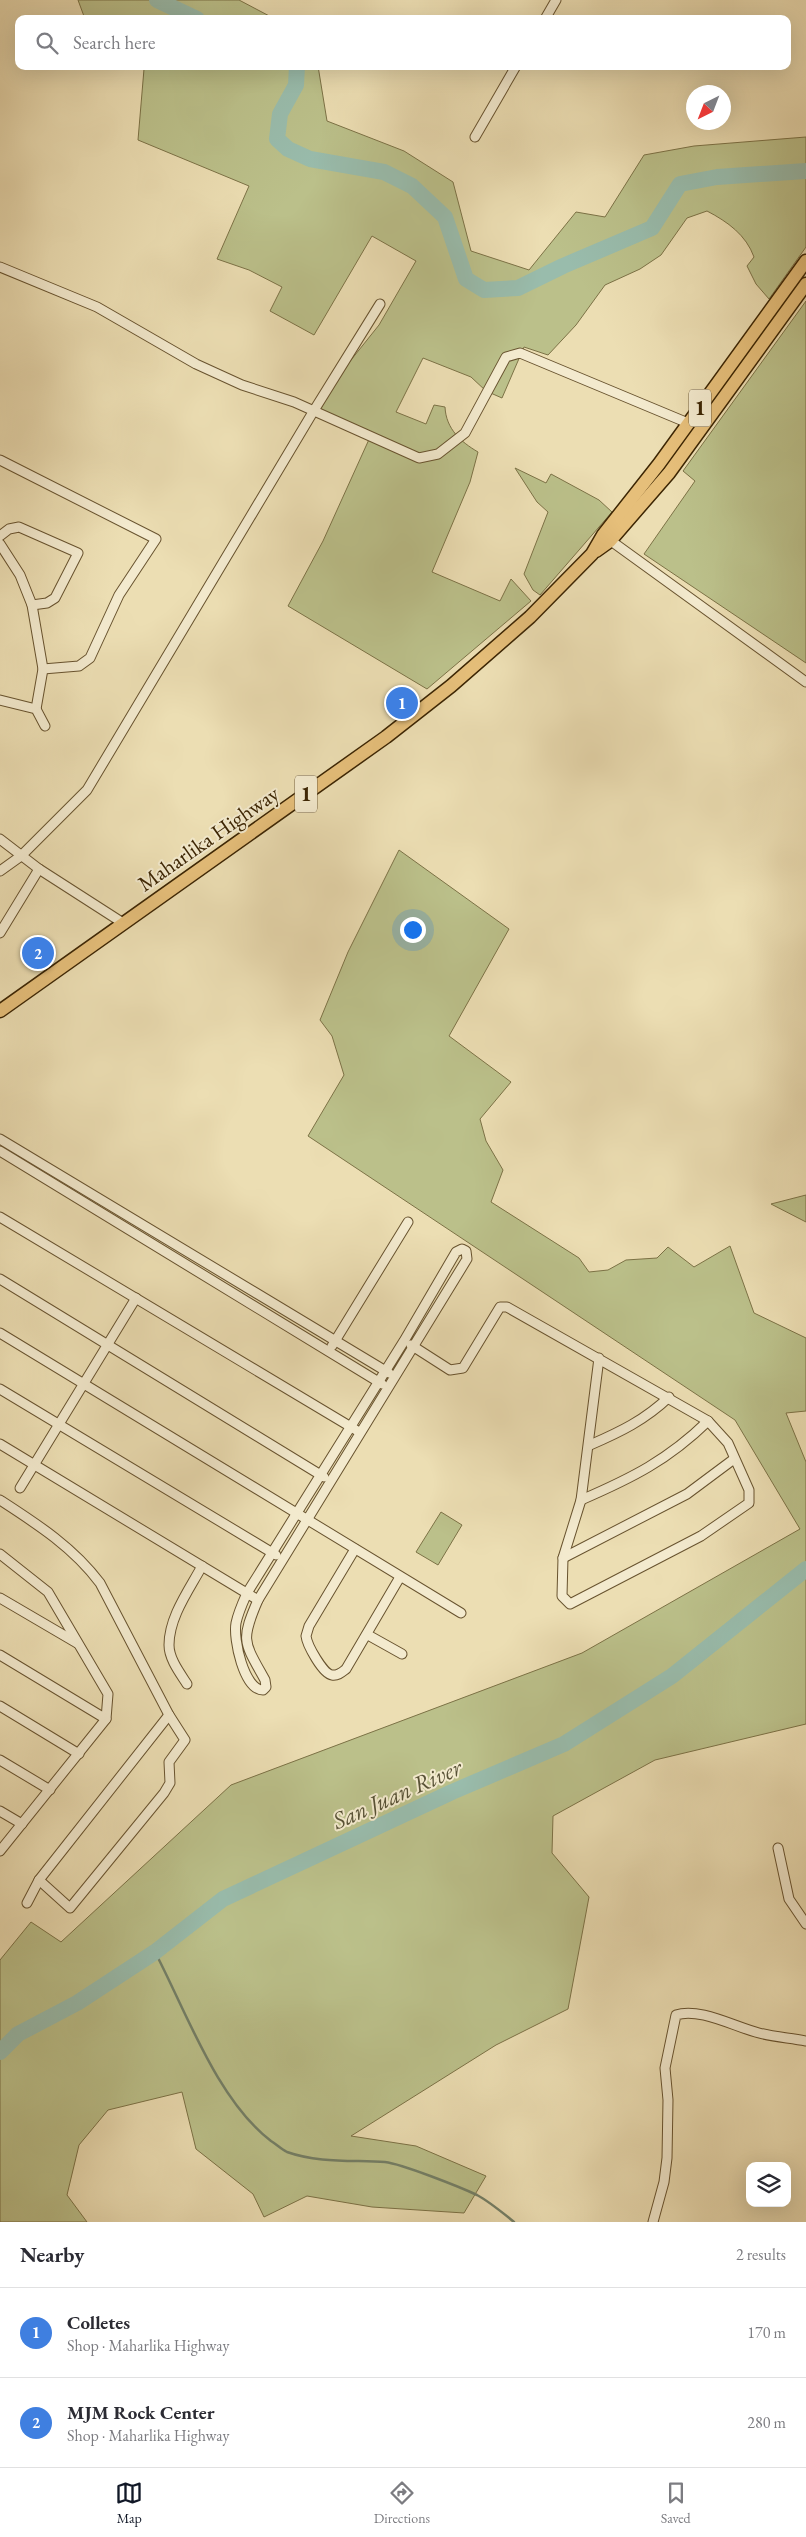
<!DOCTYPE html>
<html lang="en">
<head>
<meta charset="utf-8">
<style>
	:root { --surface:#fff; --page:#f7f7f7; --text:#2b2b33; --muted:#7c7c81; --line:#e1e1e2; --accent:#111827 }
	body { margin:0; font-family:"EB Garamond",serif; background:var(--page); color:var(--text) }
	.controls { position:absolute; right:15px; bottom:15px; display:grid; overflow:hidden; border-radius:10px; box-shadow:0 5px 20px #0002 }
	.controls button { width:45px; height:45px; display:grid; place-items:center; padding:0; border:0; border-bottom:1px solid var(--line); background:var(--surface); color:var(--text); font:25px sans-serif }
	.compass { position:absolute; left:686px; top:85px; width:45px; height:45px; border-radius:50%; background:var(--surface); box-shadow:0 5px 20px #0002; rotate:222deg }
	.you { position:absolute; left:412px; top:929px; width:18px; height:18px; margin:-12px; border:4px solid #fff; border-radius:50%; background:#1a73e8; box-shadow:0 0 0 8px #1a73e833 }
	.badge { display:grid; place-items:center; width:32px; height:32px; border-radius:50%; background:var(--accent); color:#fff; font-size:16px; font-weight:700 }
	.pin { position:absolute; translate:-50% -50%; border:2px solid #fff; box-shadow:0 1px 5px #0006 }
	.list { margin:0; padding:0; list-style:none }
	h2 { display:flex; justify-content:space-between; align-items:center; height:65px; margin:0; padding:0 20px; font-size:21px }
	h2 small { font-size:16px; font-weight:400; color:var(--muted) }
	.list li { display:grid; grid-template-columns:32px 1fr auto; gap:15px; align-items:center; box-sizing:border-box; height:90px; padding:0 20px; border-top:1px solid var(--line) }
	.list b { display:block; font-size:19px; white-space:nowrap }
	.list p { margin:0; font-size:16px; white-space:nowrap; color:var(--muted) }
	.list em { font-size:16px; font-style:normal; color:var(--muted) }
	.icon { flex:none; width:28px; height:28px; fill:none; stroke:currentColor; stroke-width:2; stroke-linecap:round; stroke-linejoin:round }
	.map { position:relative; flex:none; width:806px; height:2222px; overflow:hidden }
	.search { position:absolute; background:var(--surface); box-shadow:0 5px 20px #0002; left:15px; right:15px; top:15px; height:55px; display:flex; align-items:center; gap:12px; box-sizing:border-box; padding:0 18px; border-radius:10px; color:var(--muted); font-size:19px }
	.sheet { height:245px; background:var(--surface) }
	nav { display:flex; justify-content:space-around; align-items:center; box-sizing:border-box; height:70px; border-top:1px solid var(--line); background:var(--surface); font-size:14px; color:var(--muted) }
	nav a { display:grid; justify-items:center; gap:2px }
	nav .on { color:var(--accent) }
	.map>svg:first-child { display:block }
</style>
</head>
<body>
<div class="map">
<svg width="806" height="2222" viewBox="0 0 806 2222">
	<rect width="100%" height="100%" fill="#ecdeb3"/>
	<filter id="stains"><feTurbulence type="fractalNoise" baseFrequency=".004" numOctaves="4"/><feColorMatrix values="0 0 0 0 .2 0 0 0 0 .09 0 0 0 0 .02 0 0 0 .5 -.17"/></filter>
	<radialGradient id="worn" r=".72"><stop offset=".6" stop-color="#630" stop-opacity="0"/><stop offset="1" stop-color="#630" stop-opacity=".3"/></radialGradient>
	<g fill="#bbc08a" stroke="#7c7246">
		<path d="M78,0H239L275,19H85Z"/>
		<path d="M141,66H318L327,121L404,151L453,182L471,251L529,270L576,212L605,217L644,155L694,146L806,137V247L769,299L756,284L747,266L754,257C746,235 728,222 707,211L687,218L661,255L640,269L605,285L576,325L548,355L524,347L502,398L486,391L471,377L423,358L396,412L426,424L434,405L445,407C446,429 461,442 478,452L470,482L432,572L500,601L511,579L531,601L427,689L288,606L323,541L371,435L319,412L339,375L379,325L416,261L372,236L314,335L270,311L282,287L249,270L217,259L249,186L138,140L144,69Z"/>
		<path d="M806,301V663L644,554L695,481L683,471Z"/>
		<path d="M515,468L546,483L551,474L599,500L612,512L540,595L533,590L524,574L548,512L537,502Z"/>
		<path d="M399,850L509,929L449,1036L511,1082L480,1119L486,1141L503,1170L491,1202L579,1258L589,1272L608,1270L626,1260L657,1258L668,1247L694,1267L730,1246L754,1313L806,1338V1411L786,1413L806,1462V1724L655,1760L553,1816L552,1853L589,1897L568,2009L496,2045L351,2136L416,2146L486,2176L464,2213L372,2207L307,2196L264,2217L253,2194L196,2149L182,2092L108,2110L79,2145L67,2195L87,2222H0V1960L31,1922L61,1942L231,1785L582,1653L800,1529L735,1420L308,1136L344,1075L332,1036L320,1020L348,952Z"/>
		<path d="M806,1195V1222L771,1204Z"/>
		<path d="M441,1512L462,1525L438,1565L416,1552Z"/>
	</g>
	<g fill="none" stroke-linecap="round" stroke-linejoin="round">
		<path stroke="#748068" stroke-width="2.5" d="M155,1952C186,2011 217,2100 271,2141C276,2144 281,2149 287,2152C318,2163 352,2160 385,2162C402,2164 460,2187 477,2195C490,2202 503,2213 514,2222"/>
		<g stroke="#99bcac" stroke-width="16">
			<path d="M157,0L197,19"/>
			<path d="M297,66L296,85L280,114L277,139L288,149L310,159L384,172L412,186L445,217L466,279L484,290L518,288L563,266L652,228L680,184L717,177L806,171"/>
			<path d="M0,2052L18,2034L77,2003L155,1952L223,1899L452,1792L564,1744L672,1676L806,1569"/>
		</g>
		<g stroke="#68532f" stroke-width="11">
			<g id="minor">
				<path d="M545,19L556,0"/>
				<path d="M475,137L516,66"/>
				<path d="M0,267L97,307L196,364L242,385L294,402L419,458L438,454L465,433L506,357L520,353L688,423"/>
				<path d="M0,460L156,539L119,595L90,658L79,666L43,669"/>
				<path d="M0,536L9,529L19,527L78,553L55,598L47,603L32,605"/>
				<path d="M607,538L806,682"/>
				<path d="M0,544L20,575L32,605L43,669L36,709"/>
				<path d="M0,700L36,709L45,726"/>
				<path d="M0,839L39,869L123,923"/>
				<path d="M0,871L21,856L87,790L313,412L380,304"/>
				<path d="M0,933L39,869"/>
				<path d="M0,1139L389,1373"/>
				<path d="M0,1151L382,1384"/>
				<path d="M0,1217L356,1430"/>
				<path d="M462,1249L466,1251L467,1259L258,1600C240,1641 244,1642 265,1680L266,1687L263,1690C244,1690 233,1639 236,1623C238,1613 243,1602 247,1593L404,1341L456,1252Z"/>
				<path d="M0,1279L324,1477"/>
				<path d="M0,1333L461,1613"/>
				<path d="M411,1345L450,1370L463,1368L500,1307H507L708,1421L728,1443L749,1490V1503L701,1536L570,1604L562,1596L563,1558L581,1500L599,1358"/>
				<path d="M332,1346L408,1222"/>
				<path d="M0,1389L276,1555"/>
				<path d="M0,1444L258,1600"/>
				<path d="M590,1445C620,1432 645,1420 669,1397"/>
				<path d="M20,1488L136,1298"/>
				<path d="M0,1500C37,1524 73,1547 100,1583L169,1715L185,1740L169,1762L170,1783L164,1793L70,1908L39,1880"/>
				<path d="M581,1500C632,1478 668,1460 708,1421"/>
				<path d="M355,1549L309,1626L306,1636C307,1645 323,1674 332,1675C338,1676 342,1672 346,1669L400,1577"/>
				<path d="M0,1554L48,1592L108,1694L106,1719L0,1851"/>
				<path d="M563,1558L687,1494L734,1459"/>
				<path d="M0,1598L77,1643"/>
				<path d="M368,1635L402,1654"/>
				<path d="M0,1655L106,1719"/>
				<path d="M187,1684C180,1673 169,1659 169,1645C169,1617 189,1590 202,1566"/>
				<path d="M0,1706L79,1754"/>
				<path d="M0,1760L50,1790"/>
				<path d="M0,1811L22,1824"/>
				<path d="M778,1848L789,1899L806,1924"/>
				<path d="M27,1903L39,1880L169,1715"/>
				<path d="M653,2222L664,2182L667,2158L668,2100L665,2068L676,2015C699,2007 735,2027 759,2033C774,2037 791,2038 806,2041"/>
			</g>
		</g>
		<g stroke="#3c2503" stroke-width="15">
			<g id="highway">
				<path d="M596,551L610,541L669,473L806,284"/>
				<path d="M0,1011L386,737L451,686L530,617L592,554L603,535L659,464L806,261"/>
			</g>
		</g>
		<use href="#minor" stroke="#f3eace" stroke-width="9"/>
		<use href="#highway" stroke="#e6bf7a" stroke-width="12"/>
	</g>
	<g text-anchor="middle" stroke-width="4" stroke-linejoin="round" paint-order="stroke">
		<g fill="#f3eace" stroke="#736040" stroke-width="1">
			<rect x="689" y="389.5" width="22" height="37" rx="4"/>
			<rect x="295" y="775.5" width="22" height="37" rx="4"/>
		</g>
		<g font-size="21" font-weight="bold" fill="#3c2503">
			<text x="700" y="415">1</text>
			<text x="306" y="801">1</text>
		</g>
		<g font-size="22" fill="#3c2503" stroke="#f3eace">
			<text transform="translate(208 838) rotate(-35)" y="8">Maharlika Highway</text>
		</g>
		<g font-size="24" font-style="italic" fill="#585236" stroke="#f3eace">
			<text transform="translate(397 1794) rotate(-24)" y="8">San Juan River</text>
		</g>
	</g>
	<rect width="100%" height="100%" filter="url(#stains)"/>
	<rect width="100%" height="100%" fill="url(#worn)"/>
</svg>
<div class="controls">
<button><svg class="icon" aria-label="layers" viewBox="0 0 24 24"><path d="M12 4l9 5-9 5-9-5zM3 14l9 5 9-5"/></svg></button>
</div>
<svg class="compass" viewBox="-18 -18 36 36"><path d="M0-13l5 13h-10z" fill="#e53935"/><path d="M0 13l5-13h-10z" fill="#7c7c81"/></svg>
<div class="you"></div>
<div class="pin badge" style="left:402px;top:703px;background:#3f7fe0">1</div>
<div class="pin badge" style="left:38px;top:953px;background:#3f7fe0">2</div>
<div class="search"><svg class="icon" aria-label="search" viewBox="0 0 24 24"><circle cx="10" cy="10" r="6"/><path d="M15 15l6 6"/></svg>Search here</div>
</div>
<section class="sheet">
<h2>Nearby<small>2 results</small></h2>
<ul class="list">
<li><span class="badge" style="background:#3f7fe0">1</span><div><b>Colletes</b><p>Shop · Maharlika Highway</p></div><em>170 m</em></li>
<li><span class="badge" style="background:#3f7fe0">2</span><div><b>MJM Rock Center</b><p>Shop · Maharlika Highway</p></div><em>280 m</em></li>
</ul>
</section>
<nav>
<a class="on"><svg class="icon" aria-label="map" viewBox="0 0 24 24"><path d="M3 6l6-2 6 2 6-2v14l-6 2-6-2-6 2zM9 4v14M15 6v14"/></svg>Map</a>
<a><svg class="icon" aria-label="directions" viewBox="0 0 24 24"><path d="M12 3l9 9-9 9-9-9zM9 14v-3h6M13 9l2 2-2 2"/></svg>Directions</a>
<a><svg class="icon" aria-label="saved" viewBox="0 0 24 24"><path d="M7 4h10v16l-5-4-5 4z"/></svg>Saved</a>
</nav>
</body>
</html>
